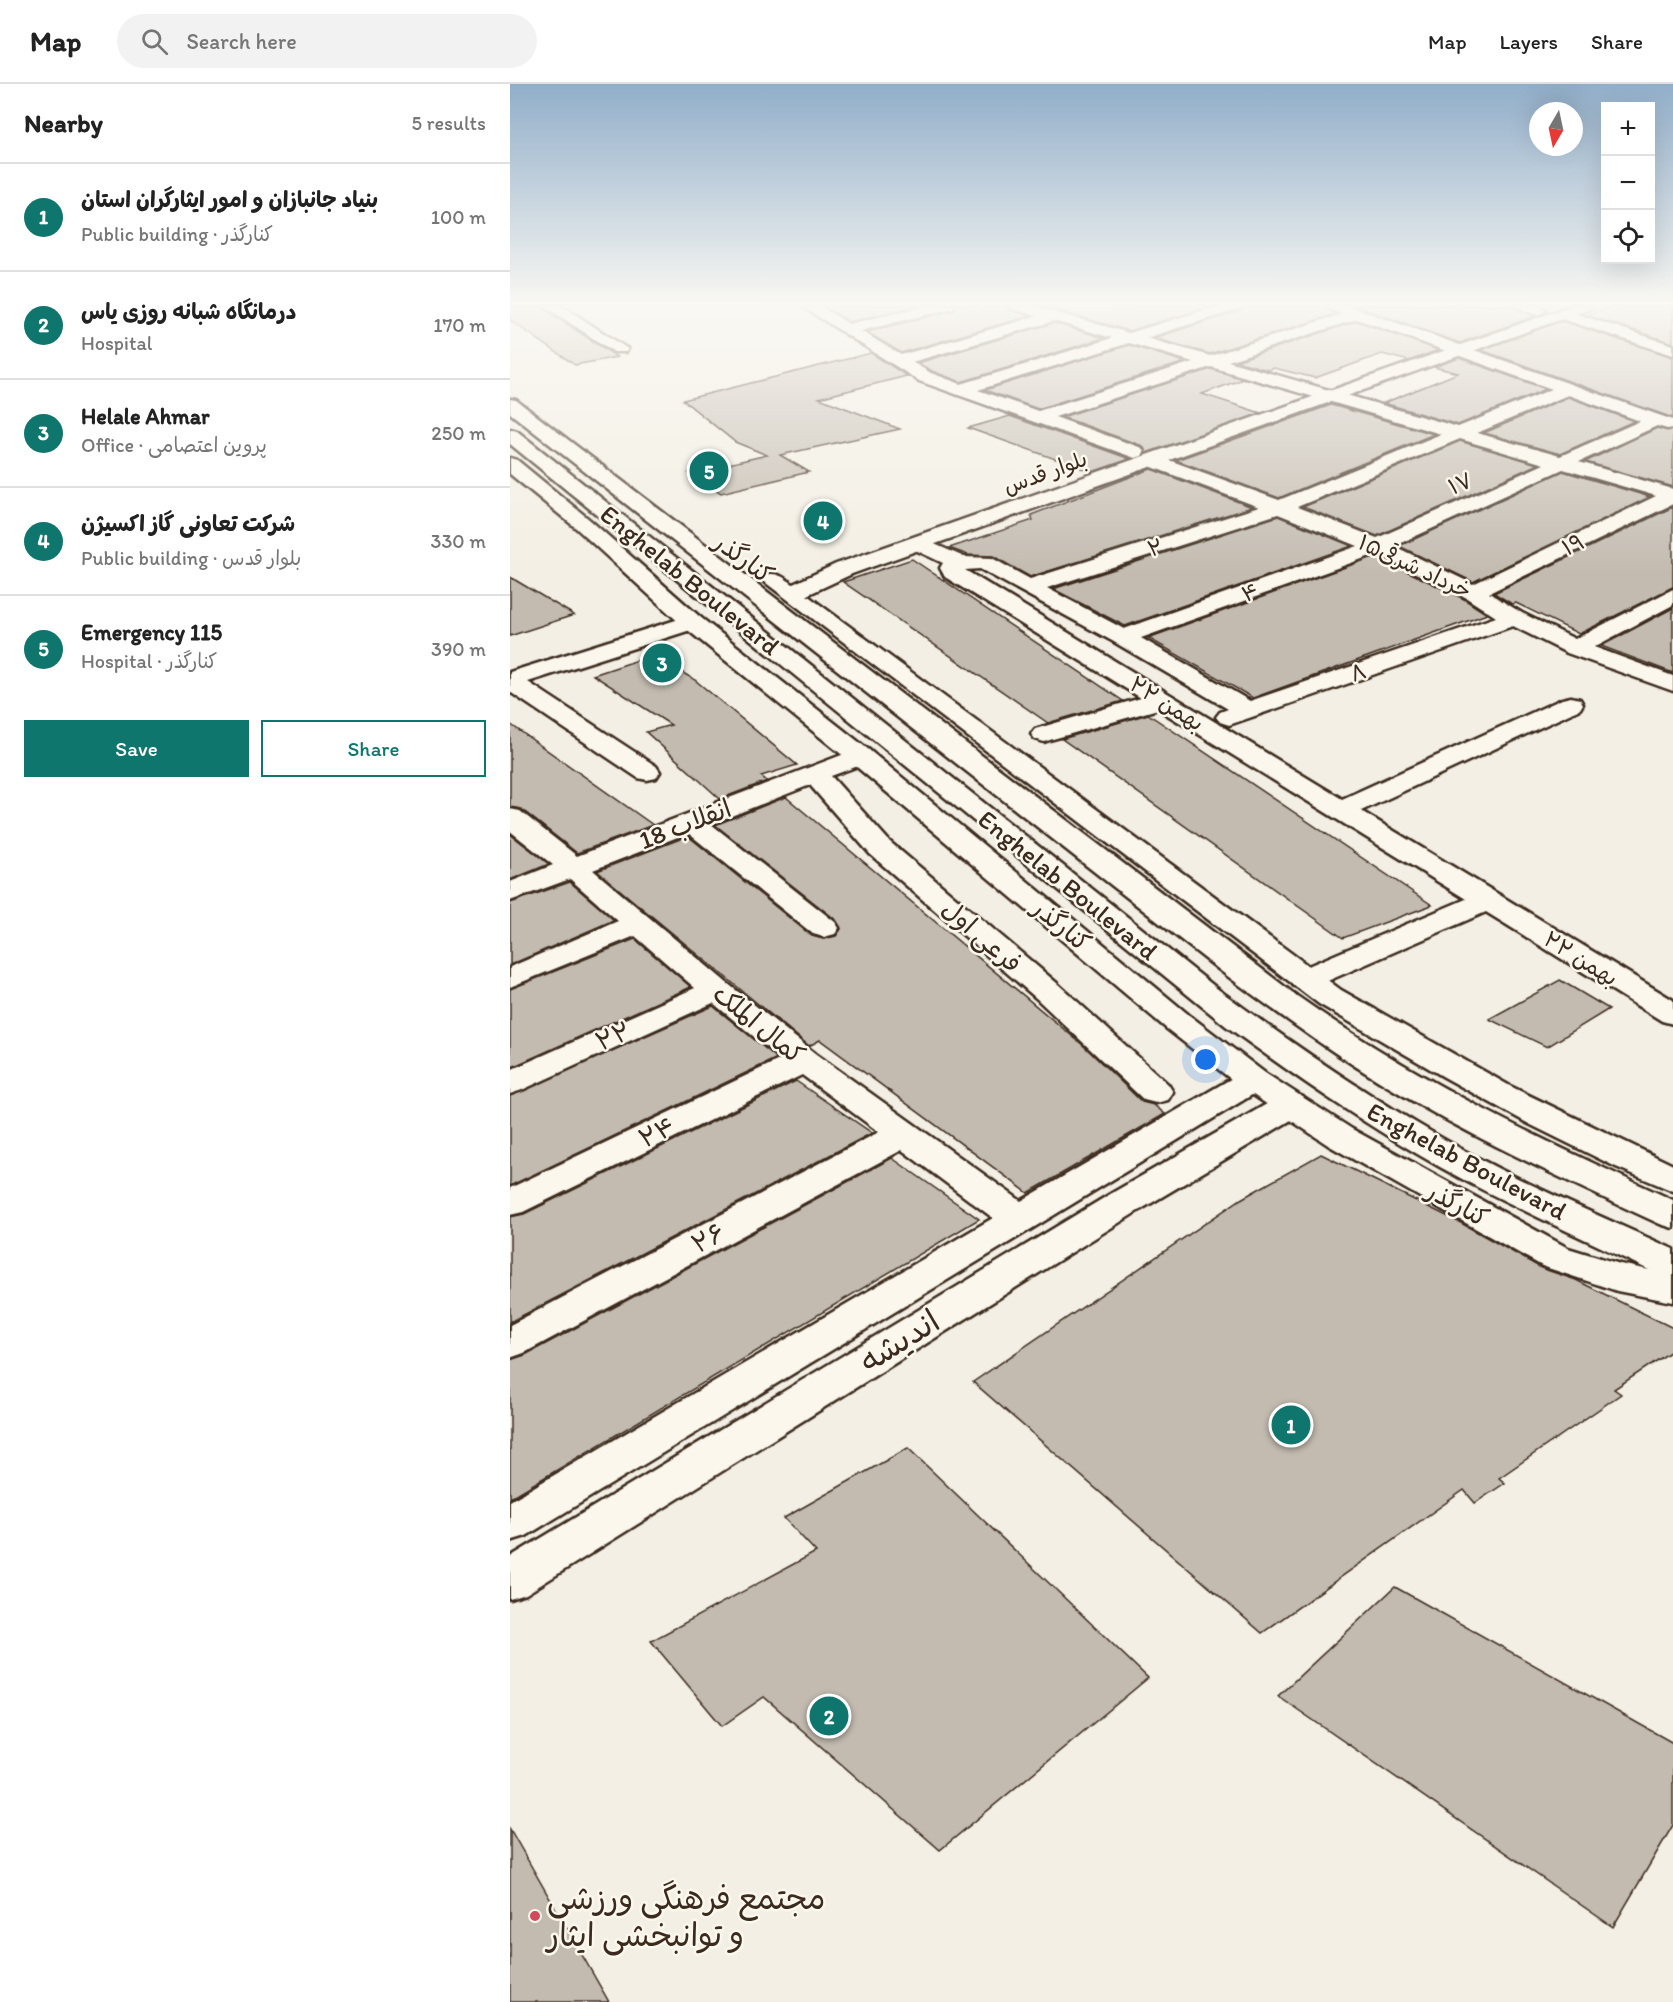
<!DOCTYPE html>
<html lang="en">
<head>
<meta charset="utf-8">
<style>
	:root { --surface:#fff; --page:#f2f2f2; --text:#222; --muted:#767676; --line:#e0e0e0; --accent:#0f766e }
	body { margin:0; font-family:Itim,"Playpen Sans Arabic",sans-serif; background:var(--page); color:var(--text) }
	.controls { position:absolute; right:18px; top:18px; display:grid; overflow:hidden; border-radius:0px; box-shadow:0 6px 24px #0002 }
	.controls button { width:54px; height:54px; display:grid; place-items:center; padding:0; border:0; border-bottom:2px solid var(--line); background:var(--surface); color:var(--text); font:30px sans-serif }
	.compass { position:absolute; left:1019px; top:18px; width:54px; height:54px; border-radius:50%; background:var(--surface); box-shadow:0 6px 24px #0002; rotate:189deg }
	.you { position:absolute; left:696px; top:976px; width:21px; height:21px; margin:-15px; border:4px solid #fff; border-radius:50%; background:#1a73e8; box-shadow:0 0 0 9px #1a73e833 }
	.badge { display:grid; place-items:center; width:39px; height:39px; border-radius:50%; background:var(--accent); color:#fff; font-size:20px; font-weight:700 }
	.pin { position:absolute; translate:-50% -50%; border:3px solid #fff; box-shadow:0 2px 6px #0006 }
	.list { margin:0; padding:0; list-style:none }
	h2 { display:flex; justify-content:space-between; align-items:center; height:78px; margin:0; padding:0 24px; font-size:26px }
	h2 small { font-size:20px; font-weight:400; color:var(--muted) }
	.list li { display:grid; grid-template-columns:39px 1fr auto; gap:18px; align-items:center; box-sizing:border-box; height:108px; padding:0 24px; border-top:2px solid var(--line) }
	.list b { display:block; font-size:22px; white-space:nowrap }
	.list p { margin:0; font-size:20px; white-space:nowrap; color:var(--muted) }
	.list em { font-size:20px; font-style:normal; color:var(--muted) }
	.actions { display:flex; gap:12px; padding:18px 24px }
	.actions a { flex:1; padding:14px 0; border:2px solid var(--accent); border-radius:0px; text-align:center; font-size:21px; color:var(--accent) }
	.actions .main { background:var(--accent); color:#fff }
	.icon { flex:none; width:33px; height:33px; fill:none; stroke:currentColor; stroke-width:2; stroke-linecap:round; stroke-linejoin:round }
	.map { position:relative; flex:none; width:1163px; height:1918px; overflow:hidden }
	header { display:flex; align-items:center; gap:36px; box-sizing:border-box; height:84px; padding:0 30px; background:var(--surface); border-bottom:2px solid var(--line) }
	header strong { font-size:28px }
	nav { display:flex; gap:33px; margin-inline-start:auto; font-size:21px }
	.search { width:420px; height:54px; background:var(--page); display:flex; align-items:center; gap:15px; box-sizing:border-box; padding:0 21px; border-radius:33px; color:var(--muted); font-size:22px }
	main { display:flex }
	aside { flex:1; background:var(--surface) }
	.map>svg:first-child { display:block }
</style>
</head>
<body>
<header>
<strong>Map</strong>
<div class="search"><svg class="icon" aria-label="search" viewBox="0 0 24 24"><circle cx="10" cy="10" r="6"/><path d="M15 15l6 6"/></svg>Search here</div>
<nav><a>Map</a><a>Layers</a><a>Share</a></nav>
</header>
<main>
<aside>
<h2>Nearby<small>5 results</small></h2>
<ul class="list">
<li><span class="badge">1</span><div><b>بنیاد جانبازان و امور ایثارگران استان</b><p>Public building · کنارگذر</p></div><em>100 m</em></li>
<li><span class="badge">2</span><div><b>درمانگاه شبانه روزی یاس</b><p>Hospital</p></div><em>170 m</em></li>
<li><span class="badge">3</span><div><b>Helale Ahmar</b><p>Office · پروین اعتصامی</p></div><em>250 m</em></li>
<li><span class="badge">4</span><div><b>شرکت تعاونی گاز اکسیژن</b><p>Public building · بلوار قدس</p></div><em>330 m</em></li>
<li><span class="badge">5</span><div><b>Emergency 115</b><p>Hospital · کنارگذر</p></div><em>390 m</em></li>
</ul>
<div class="actions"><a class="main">Save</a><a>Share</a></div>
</aside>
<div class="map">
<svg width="1163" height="1918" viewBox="0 0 1163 1918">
	<rect width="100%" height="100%" fill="#f3efe4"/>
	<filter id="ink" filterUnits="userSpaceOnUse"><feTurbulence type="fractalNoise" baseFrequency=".0167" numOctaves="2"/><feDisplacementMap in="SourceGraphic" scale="12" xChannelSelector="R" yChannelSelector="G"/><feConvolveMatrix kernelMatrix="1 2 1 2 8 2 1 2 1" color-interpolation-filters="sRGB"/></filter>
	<g filter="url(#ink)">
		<g fill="#c3bbb0" stroke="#3b2a1e" stroke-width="1.5">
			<path d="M0,221H28L107,273L65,281L0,236Z"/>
			<path d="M312,221H412L339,238Z"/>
			<path d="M447,221H496L499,226L519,232L391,269L357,248L444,226Z"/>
			<path d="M527,221H706L619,247Z"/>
			<path d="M736,221H814L817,226L826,230L700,270L644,254L733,226Z"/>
			<path d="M842,221H996L1025,232L950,259Z"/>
			<path d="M1104,221H1163V259L1076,231Z"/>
			<path d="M847,237L928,266L899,277L872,270L805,294L764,284L758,286L726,277Z"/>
			<path d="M1049,238H1055L1163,273V334L971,266Z"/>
			<path d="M544,239L594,254L451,298L422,287L408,279Z"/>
			<path d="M619,261L675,278L528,325L475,306Z"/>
			<path d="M361,269L397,292L309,314L390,345L270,371L299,388L211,409L179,389L257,371L225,358L173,316Z"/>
			<path d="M949,274L1036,305L948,341L874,319L948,289L924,283Z"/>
			<path d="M701,285L733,295L692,310L751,329L636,369L633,362L552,333Z"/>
			<path d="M1058,313L1124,337L1050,370L974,349Z"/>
			<path d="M821,321L924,350L769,414L666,376Z"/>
			<path d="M500,332L620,375L582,388L458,344Z"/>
			<path d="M1147,344L1163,346V403L1075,378Z"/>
			<path d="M950,357L1028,380L867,452L793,423Z"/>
			<path d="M641,385L742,423L520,493L483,472L458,471L439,464L523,436L521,431Z"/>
			<path d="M1053,387L1140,413L963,498L889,462Z"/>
			<path d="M1163,423V503L1069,550L1006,519L1002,520L984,509Z"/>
			<path d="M768,432L842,462L615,542L543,505Z"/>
			<path d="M866,472L954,515L977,530L743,614L638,554Z"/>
			<path d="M402,475L613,617L538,639L333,498Z"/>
			<path d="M0,493L64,531L0,552Z"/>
			<path d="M1163,524V589L1091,562Z"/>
			<path d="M143,571L185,596L287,681L251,692L257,697L210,715L136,648L161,641L83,591Z"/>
			<path d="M638,630L922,821L833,854L552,655Z"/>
			<path d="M0,640L143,741L67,769L11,725L0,723Z"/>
			<path d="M276,713L574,962L632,1018L644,1021L655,1030L518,1109L310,956L299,962L87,787L178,752L302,852L313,855L326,852L331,845L326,836L205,741Z"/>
			<path d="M0,750L39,780L0,796Z"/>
			<path d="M60,798L104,836L0,881V819Z"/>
			<path d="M125,855L181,903L0,984V905Z"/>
			<path d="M1050,896L1099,925L1037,963L979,935Z"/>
			<path d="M203,922L267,974L0,1102V1012Z"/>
			<path d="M286,997L362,1049L0,1238V1133L14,1130Z"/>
			<path d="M811,1070L951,1139L1031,1184L1066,1196L1163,1244V1266L1104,1305L1111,1310L989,1394L995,1399L965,1419L954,1406L752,1549L463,1298L731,1115Z"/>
			<path d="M382,1074L469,1135L0,1414V1276L15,1271Z"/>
			<path d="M398,1364L638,1594L430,1766L254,1613L212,1642L141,1557L306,1468L274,1434Z"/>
			<path d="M885,1503L1163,1659V1741L1103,1843L768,1612Z"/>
			<path d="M0,1745L99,1918H0Z"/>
		</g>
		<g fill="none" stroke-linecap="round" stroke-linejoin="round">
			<g stroke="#3b2a1e" stroke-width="5">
				<g id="minor">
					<path d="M33,221H51L118,265L116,268H104Z"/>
					<path d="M290,221H308L339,240L420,221H445L443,224L351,247L391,271L527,232L500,224L498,221H520L619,249L712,221H734L732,224L636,254L700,272L832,230L818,224L816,221H836L1163,336V344L1157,345L1147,342L1069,378L1163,405V420L979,509L1012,529L1065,555L1163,505V521L1084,563L1163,592V607L1057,569L1003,542L719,641L710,638L706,633L710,628L718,625L604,558L470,485L455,486L832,715L1052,615L1061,613L1070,615L1073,620L1070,625L851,727L1163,916V940L1152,937L976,828L806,902L795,904L784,902L779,895L784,888L956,815L648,625L543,655L534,658L525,655L521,650L525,645L631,614L435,493L430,484L433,479L399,463L395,459L399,455L406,453L413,455L454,473L482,474L520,495L749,423L634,380L631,376L634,372H648L769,416L931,350L701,283L545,333L632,364L634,368L632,372L625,374L409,297ZM847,235L1042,305L948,343L718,277ZM544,237L602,254L451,300L421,289L402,278ZM619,259L683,278L528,327L468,306ZM1058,311L1130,337L1050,372L967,349ZM950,355L1034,380L867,454L787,423ZM1053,385L1146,412L963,500L884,462ZM768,430L848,462L614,545L537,504ZM866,470L955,513L986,533L740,617L631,554Z"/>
					<path d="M1005,221H1027L1036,226L1028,231L1008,224Z"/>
					<path d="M1051,225L1163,261V271L1046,233L1043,230Z"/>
					<path d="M182,531L190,533L193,538L190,543L18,598L146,682L150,688L146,694L137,696L128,694L0,608V588Z"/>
					<path d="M350,664L359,666L363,672L359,678L321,692L380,758L548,900L658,1000L663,1008L658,1016L646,1019L634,1016L526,914L360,770L300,701L201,740L325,838L329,844L325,850L314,853L303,850L178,749L83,786L217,899L306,970L511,1117L731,989L743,986L755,989L760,996L755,1003L16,1452L0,1457V1417L483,1134L392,1066L14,1269L0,1274V1241L369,1048L292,991L13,1128L0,1131V1104L271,975L203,919L12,1006L0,1010V986L185,904L125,852L0,903V883L108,837L60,795L0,817V798L43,781L0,747V725L10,727L67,772Z"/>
					<path d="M781,1010L793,1013L798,1021L793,1029L628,1127L16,1510L0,1515V1473L602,1109L769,1013Z"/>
				</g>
			</g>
			<g stroke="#3b2a1e" stroke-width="5">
				<g id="major">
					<path d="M1064,221H1085L1082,224L342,490L297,511L831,906L1000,1002L1163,1081V1107L1106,1083L1019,1040L934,993L809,920L252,496L255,491C267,488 273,493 283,500L326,480Z"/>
					<path d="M0,315L6,316L787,912C907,997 1030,1056 1163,1116V1144L1150,1140C1062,1099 973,1059 889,1009C827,973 769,930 712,888L0,329Z"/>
					<path d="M0,345L7,347L709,906C788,964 868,1019 953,1066C1021,1103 1093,1133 1163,1165V1218L1107,1207L1032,1182L818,1061L731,1003L657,945L341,678L174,543L66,444L0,390V374L7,376L80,436L190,533L359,666L679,931L755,989L842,1045L1058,1164L1110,1180L1139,1186C1069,1152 998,1121 930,1083C855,1041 785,992 716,942L0,360Z"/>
				</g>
			</g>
			<use href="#minor" fill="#fbf7ec" fill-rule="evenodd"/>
			<use href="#major" fill="#fbf7ec" fill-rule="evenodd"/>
		</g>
	</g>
	<linearGradient id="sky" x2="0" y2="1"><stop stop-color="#91aec9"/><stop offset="0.45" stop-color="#faf8f3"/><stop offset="1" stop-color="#faf8f3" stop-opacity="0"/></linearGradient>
	<rect width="1163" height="489" fill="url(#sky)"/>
	<circle fill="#d1495b" stroke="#fbf7ec" stroke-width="2" cx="25" cy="1832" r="6"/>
	<g text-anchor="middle" stroke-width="5" stroke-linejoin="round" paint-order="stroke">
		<g font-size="22" fill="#3b2a1e" stroke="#fbf7ec">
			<text transform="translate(535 388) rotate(-20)" y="8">بلوار قدس</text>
			<text transform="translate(950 399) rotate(-24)" y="8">۱۷</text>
			<text transform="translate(1063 460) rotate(-26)" y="8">۱۹</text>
			<text transform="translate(645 463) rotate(-18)" y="8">۲</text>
			<text transform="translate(905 482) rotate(25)" y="8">۱۵خرداد شرقی</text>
			<text transform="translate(740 508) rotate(-20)" y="8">۴</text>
			<text transform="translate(848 588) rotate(-19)" y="8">۸</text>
			<text transform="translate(657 619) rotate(32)" y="8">۲۲ بهمن</text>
			<text transform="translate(1071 874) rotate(32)" y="8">۲۲ بهمن</text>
		</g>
		<g font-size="26" fill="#3b2a1e" stroke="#fbf7ec">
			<text transform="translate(234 474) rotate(37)" y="9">کنارگذر</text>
			<text transform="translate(180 496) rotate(39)" y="9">Enghelab Boulevard</text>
			<text transform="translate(175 740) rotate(-21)" y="9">انقلاب 18</text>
			<text transform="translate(558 801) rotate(39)" y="9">Enghelab Boulevard</text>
			<text transform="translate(552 841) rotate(40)" y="9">کنارگذر</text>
			<text transform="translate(472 852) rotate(41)" y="9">فرعی اول</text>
			<text transform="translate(249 940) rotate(39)" y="9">کمال الملک</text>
			<text transform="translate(103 952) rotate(-24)" y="9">۲۲</text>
			<text transform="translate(147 1048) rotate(-26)" y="9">۲۴</text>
			<text transform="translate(957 1077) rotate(28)" y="9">Enghelab Boulevard</text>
			<text transform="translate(948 1120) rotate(29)" y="9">کنارگذر</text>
			<text transform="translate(198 1154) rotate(-28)" y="9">۲۶</text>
		</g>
		<g font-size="32" fill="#3b2a1e" stroke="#fbf7ec">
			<text transform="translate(389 1257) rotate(-32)" y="11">اندیشه</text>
		</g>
		<g font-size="32" fill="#3b2a1e" stroke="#fbf7ec" text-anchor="start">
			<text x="37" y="1825">مجتمع فرهنگی ورزشی<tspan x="37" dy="37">و توانبخشی ایثار</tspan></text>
		</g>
	</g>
</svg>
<div class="controls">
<button>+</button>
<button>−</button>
<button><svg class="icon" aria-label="locate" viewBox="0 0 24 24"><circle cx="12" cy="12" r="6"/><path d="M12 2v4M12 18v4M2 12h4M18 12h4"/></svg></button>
</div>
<svg class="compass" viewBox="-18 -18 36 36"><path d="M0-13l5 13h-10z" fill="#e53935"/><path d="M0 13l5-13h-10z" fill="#767676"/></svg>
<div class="you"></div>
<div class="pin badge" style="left:781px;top:1341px">1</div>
<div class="pin badge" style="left:319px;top:1632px">2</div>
<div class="pin badge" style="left:152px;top:579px">3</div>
<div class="pin badge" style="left:313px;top:437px">4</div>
<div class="pin badge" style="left:199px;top:387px">5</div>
</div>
</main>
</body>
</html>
